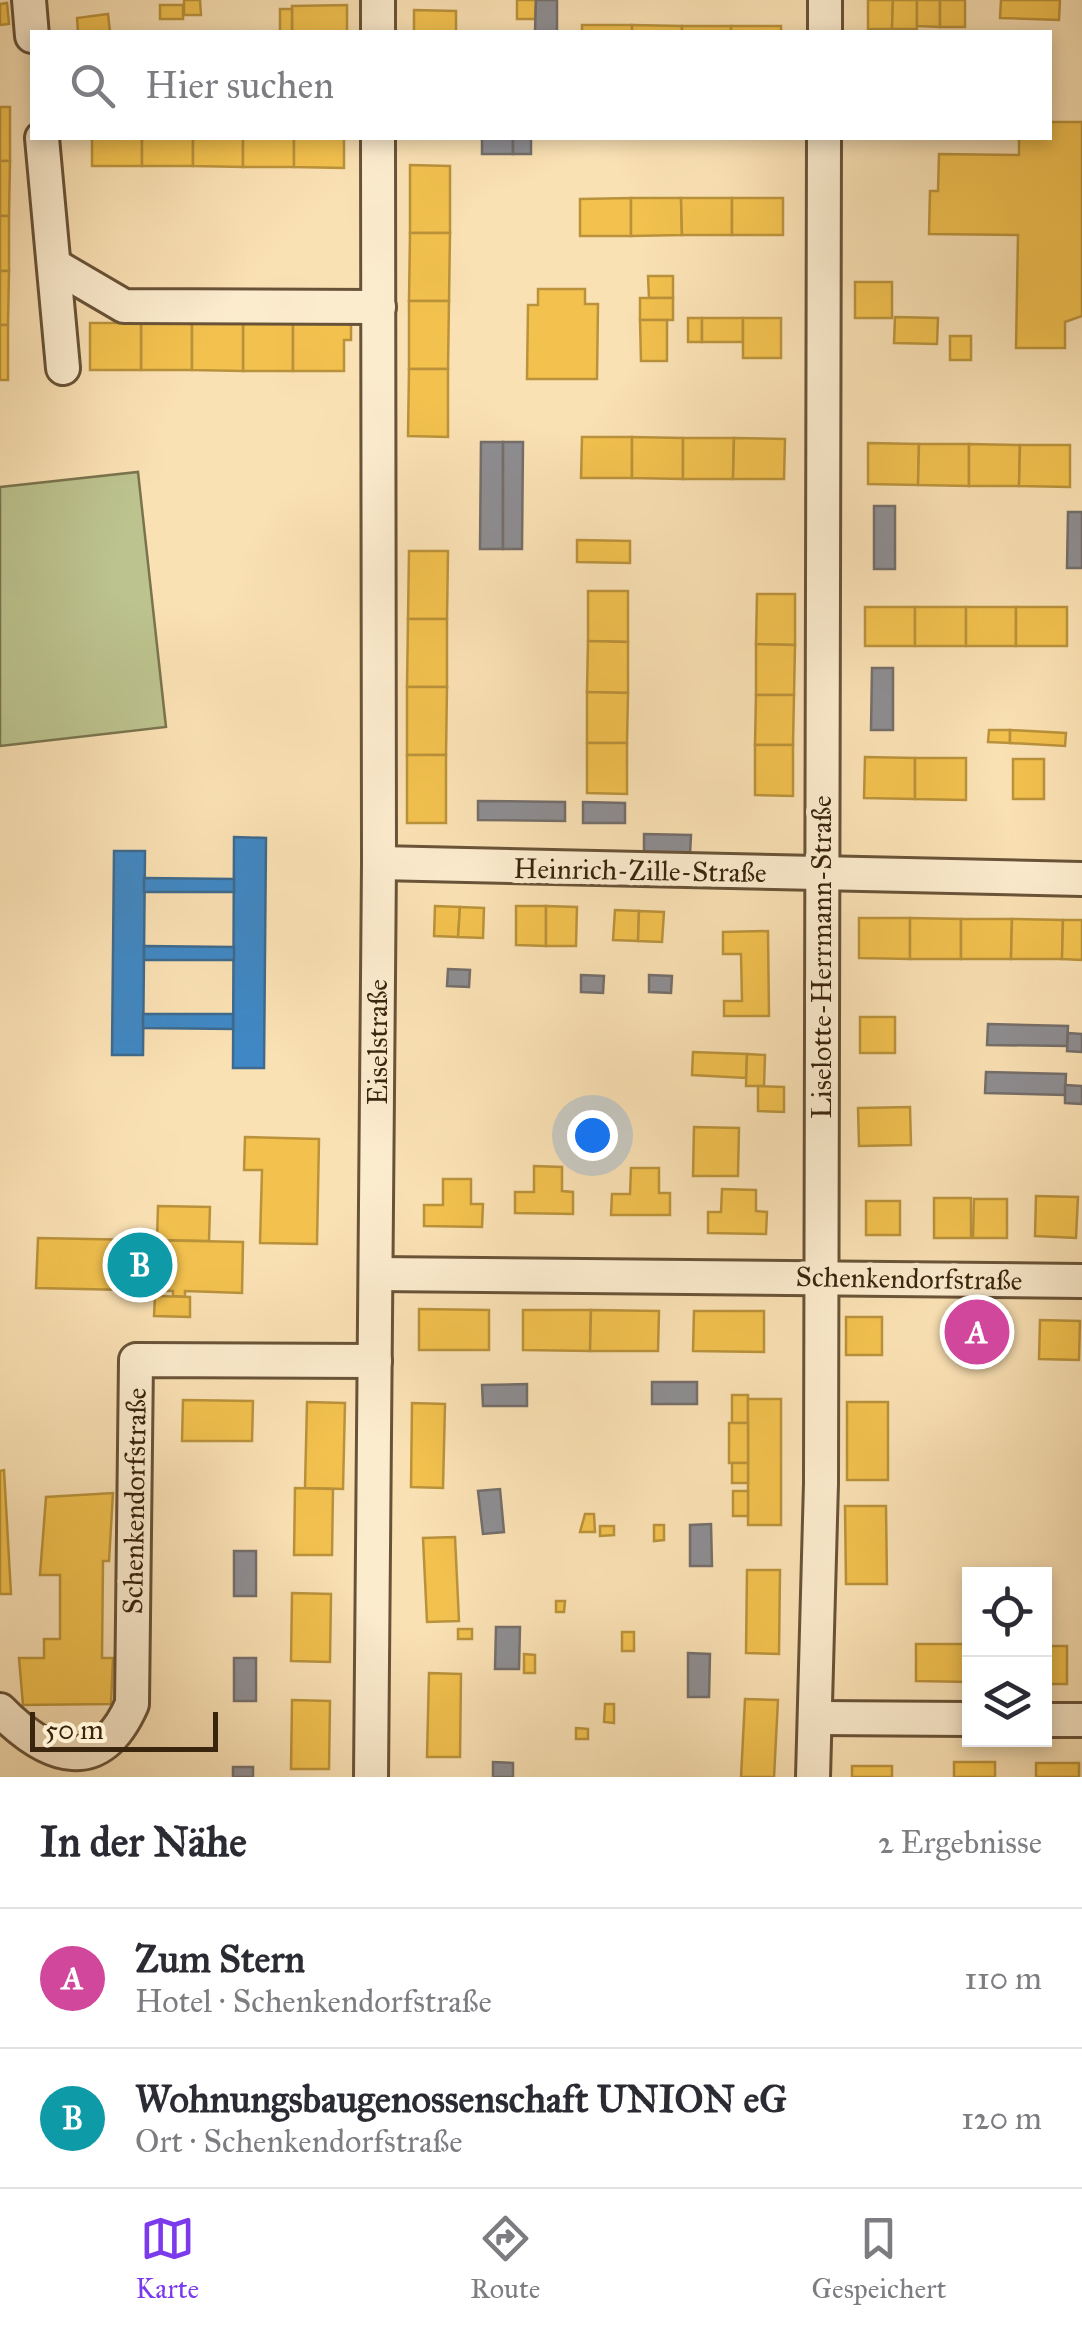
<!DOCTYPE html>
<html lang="de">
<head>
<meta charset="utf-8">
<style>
	:root { --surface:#fff; --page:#f2f2f3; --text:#2b2b33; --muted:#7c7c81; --line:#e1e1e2; --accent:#7c3aed }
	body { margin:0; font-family:"IM FELL Great Primer",serif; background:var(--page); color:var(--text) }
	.controls { position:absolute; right:30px; bottom:30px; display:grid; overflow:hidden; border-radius:0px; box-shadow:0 5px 15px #0003 }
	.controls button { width:90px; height:90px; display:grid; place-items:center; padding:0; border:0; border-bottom:2px solid var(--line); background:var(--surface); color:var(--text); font:50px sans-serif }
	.scale { position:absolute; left:30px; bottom:25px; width:188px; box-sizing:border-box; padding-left:10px; border:5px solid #39240e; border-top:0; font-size:28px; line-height:35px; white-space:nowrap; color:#39240e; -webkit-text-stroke:8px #fcecce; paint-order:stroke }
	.you { position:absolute; left:592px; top:1135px; width:35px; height:35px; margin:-25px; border:8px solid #fff; border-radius:50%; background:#1a73e8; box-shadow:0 0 0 15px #1a73e833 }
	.badge { display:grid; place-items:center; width:65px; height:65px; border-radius:50%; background:var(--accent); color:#fff; font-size:32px; font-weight:700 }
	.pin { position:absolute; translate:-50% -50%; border:5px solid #fff; box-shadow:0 2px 10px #0006 }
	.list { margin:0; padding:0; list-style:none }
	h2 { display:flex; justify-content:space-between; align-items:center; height:130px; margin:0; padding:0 40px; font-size:42px }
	h2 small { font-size:32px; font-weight:400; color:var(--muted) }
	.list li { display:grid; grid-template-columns:65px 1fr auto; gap:30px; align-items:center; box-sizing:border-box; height:140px; padding:0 40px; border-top:2px solid var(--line) }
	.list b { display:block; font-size:38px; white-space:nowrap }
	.list p { margin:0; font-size:32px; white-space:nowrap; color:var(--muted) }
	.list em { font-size:32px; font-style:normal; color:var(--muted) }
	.icon { flex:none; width:55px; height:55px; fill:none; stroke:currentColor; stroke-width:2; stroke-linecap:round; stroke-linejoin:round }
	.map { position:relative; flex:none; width:1082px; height:1777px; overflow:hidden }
	.search { position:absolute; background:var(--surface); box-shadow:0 5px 15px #0003; left:30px; right:30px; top:30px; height:110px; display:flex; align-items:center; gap:25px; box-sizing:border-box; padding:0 35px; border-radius:0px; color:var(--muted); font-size:38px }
	.sheet { height:410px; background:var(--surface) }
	nav { display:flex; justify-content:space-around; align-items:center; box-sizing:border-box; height:140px; border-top:2px solid var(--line); background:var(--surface); font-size:28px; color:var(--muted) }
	nav a { display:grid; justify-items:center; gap:5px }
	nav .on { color:var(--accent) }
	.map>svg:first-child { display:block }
</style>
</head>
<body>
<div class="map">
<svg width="1082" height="1777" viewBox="0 0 1082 1777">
	<rect width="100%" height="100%" fill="#fae1b4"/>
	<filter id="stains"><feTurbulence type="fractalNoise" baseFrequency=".002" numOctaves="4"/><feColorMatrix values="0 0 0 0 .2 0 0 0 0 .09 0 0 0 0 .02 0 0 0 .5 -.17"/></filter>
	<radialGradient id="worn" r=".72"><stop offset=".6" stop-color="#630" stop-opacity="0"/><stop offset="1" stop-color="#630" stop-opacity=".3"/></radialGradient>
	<path fill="#bcc38e" stroke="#7a744e" stroke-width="2.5" d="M138,472L166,727L0,746V487Z"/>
	<g fill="#f2c14e" stroke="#ba923b" stroke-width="2.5">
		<path d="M184,0H200L201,15H184Z"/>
		<path d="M517,0H536L535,19H517Z"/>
		<path d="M868,0H893L892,29H868Z"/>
		<path d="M893,0H917V29H892Z"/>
		<path d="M917,0H940V27L917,26Z"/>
		<rect x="940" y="0" width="25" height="27"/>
		<path d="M1001,0H1060L1059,20L1000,18Z"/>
		<path d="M7,3L9,24L0,25V4Z"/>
		<rect x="160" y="5" width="23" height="14"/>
		<path d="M347,5V32H292V6Z"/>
		<rect x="280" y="9" width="12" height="23"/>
		<path d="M414,10L456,11V32H464H414Z"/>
		<path d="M108,14L110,32H78L77,18Z"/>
		<rect x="582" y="25" width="50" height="7"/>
		<path d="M632,25L682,26V32H632Z"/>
		<rect x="682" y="26" width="49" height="6"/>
		<rect x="731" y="26" width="50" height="6"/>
		<rect x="0" y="107" width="10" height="54"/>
		<path d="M1050,122H1082V316L1065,322V348H1016L1018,235L929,234L930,191H938L939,154L1019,155V138H1050Z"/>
		<rect x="92" y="138" width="50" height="28"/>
		<rect x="142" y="138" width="51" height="28"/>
		<path d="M193,138H243V167L193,166Z"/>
		<rect x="243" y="138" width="51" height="29"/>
		<path d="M294,138H344V168L294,167Z"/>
		<path d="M0,161H10L9,216H0Z"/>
		<path d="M410,165L450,166V233H410Z"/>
		<path d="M631,198V236H580V199Z"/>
		<path d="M631,198H681L682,235L631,236Z"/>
		<path d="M681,198H732V235H682Z"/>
		<rect x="732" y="198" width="51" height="37"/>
		<rect x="0" y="216" width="9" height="55"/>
		<path d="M410,233H450L449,301H409Z"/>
		<path d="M0,271H9L8,325H0Z"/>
		<path d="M648,276H673V298H649Z"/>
		<rect x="855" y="282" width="37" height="36"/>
		<path d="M538,289H585V304H598L597,379H527L528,305H538Z"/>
		<rect x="640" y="298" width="33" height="22"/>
		<path d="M409,301H449L448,369H409Z"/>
		<path d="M155,315H170V323H192V370H141V323H155Z"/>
		<path d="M254,316H270V323H293V371H243V323H254Z"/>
		<path d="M895,317L938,318L937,344L894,343Z"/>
		<rect x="688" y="318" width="14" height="24"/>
		<rect x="702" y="318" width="41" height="24"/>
		<rect x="743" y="318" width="38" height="40"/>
		<path d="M640,320H667V361H641Z"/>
		<rect x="90" y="323" width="51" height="47"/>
		<path d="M192,323H243V371L192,370Z"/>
		<path d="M293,323H351V340H344V371H293Z"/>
		<rect x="0" y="325" width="8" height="55"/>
		<rect x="950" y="336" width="21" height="24"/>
		<path d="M409,369H448V437L408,436Z"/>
		<path d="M582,437H632V478H581Z"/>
		<path d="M632,437L683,438V479L632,478Z"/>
		<path d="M683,438H734L733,479H683Z"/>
		<path d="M734,438L785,439L784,479H733Z"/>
		<path d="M868,443L919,444L918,485L868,484Z"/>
		<path d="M919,444H969V486L918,485Z"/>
		<path d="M969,444L1020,445L1019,486H969Z"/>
		<path d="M1020,445H1070V487L1019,486Z"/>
		<path d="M577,540L630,541V563L577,562Z"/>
		<path d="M409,551H448L447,619H408Z"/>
		<path d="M588,591H628V642L588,641Z"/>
		<path d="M757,594H795V645L756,644Z"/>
		<rect x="865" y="607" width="50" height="39"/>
		<rect x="915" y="607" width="51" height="39"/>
		<rect x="966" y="607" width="50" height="39"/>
		<rect x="1016" y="607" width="51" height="39"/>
		<path d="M408,619H447V687H407Z"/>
		<path d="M588,641L628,642V693L587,692Z"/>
		<path d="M756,644L795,645L794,695H756Z"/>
		<path d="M407,687H447L446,755H407Z"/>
		<path d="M587,692L628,693L627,743H587Z"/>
		<path d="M756,695H794L793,745H755Z"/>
		<path d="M989,730H1010V743L988,742Z"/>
		<path d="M1010,730L1066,733L1065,746L1010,743Z"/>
		<path d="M587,743H627V794L587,793Z"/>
		<path d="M755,745H793V796L755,795Z"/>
		<rect x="407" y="755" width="39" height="68"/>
		<path d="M865,757L915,758V799L864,798Z"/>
		<path d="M915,758H966V800L915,799Z"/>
		<rect x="1013" y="759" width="31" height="40"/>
		<path d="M435,906L460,907L458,937L434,936Z"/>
		<path d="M516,906H546V946L516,945Z"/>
		<path d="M546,906L577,907L576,946H546Z"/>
		<path d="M460,907L484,908L483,938L458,937Z"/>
		<path d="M615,910L639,911L638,941L613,940Z"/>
		<path d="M639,911L664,912L662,942L638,941Z"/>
		<path d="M859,918H910V959L859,958Z"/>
		<path d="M910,918L961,919V959H910Z"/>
		<path d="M961,919H1012L1011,959H961Z"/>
		<path d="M1012,919L1063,920L1062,959H1011Z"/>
		<path d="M1063,920H1082V960L1062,959Z"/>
		<path d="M768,931L769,1016H724V1001H742L741,954H723V932Z"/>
		<rect x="860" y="1017" width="35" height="36"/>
		<path d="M693,1052L747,1054L746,1078L692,1075Z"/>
		<path d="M747,1054L765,1055L764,1086H746Z"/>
		<path d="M758,1086L784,1087V1112L758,1111Z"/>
		<path d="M910,1107L911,1145L859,1146L858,1108Z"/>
		<path d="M694,1127L739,1128L738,1176H693Z"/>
		<path d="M245,1137L319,1139L317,1244L260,1243L262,1170H244Z"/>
		<path d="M534,1166L562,1167V1191L573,1192V1214L515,1213V1192H534Z"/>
		<path d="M631,1168H659V1193H670V1215H611L612,1194H630Z"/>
		<path d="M443,1179H471V1204H483L482,1227L424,1226V1205H443Z"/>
		<path d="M722,1189L756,1190V1211L767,1212L766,1234L708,1233V1212H721Z"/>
		<path d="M1036,1196L1078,1197L1076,1238L1035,1236Z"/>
		<rect x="934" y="1198" width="37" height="40"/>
		<path d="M974,1199H1007V1238H973Z"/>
		<rect x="866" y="1201" width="34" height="34"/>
		<path d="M158,1206L210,1207L209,1241L157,1240Z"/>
		<path d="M38,1238L243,1242L242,1293L185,1291V1297L173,1296V1291L36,1288Z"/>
		<path d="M155,1296L190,1297V1317L154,1316Z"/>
		<path d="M419,1309L489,1310V1350H419Z"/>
		<path d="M523,1310H591L590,1351L523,1350Z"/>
		<path d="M591,1310L659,1311L658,1351H590Z"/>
		<path d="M955,1310H999V1353H956Z"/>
		<path d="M694,1311H764V1352L693,1351Z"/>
		<rect x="846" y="1317" width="36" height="38"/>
		<path d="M1040,1320L1080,1321L1079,1360L1039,1359Z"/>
		<rect x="732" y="1395" width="16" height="28"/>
		<rect x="748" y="1399" width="33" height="126"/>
		<path d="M183,1400L253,1401L252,1441H182Z"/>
		<path d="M307,1402L345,1403L343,1489L305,1488Z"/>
		<rect x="847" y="1402" width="41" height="78"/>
		<path d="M412,1403L445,1404L443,1488L411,1487Z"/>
		<rect x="729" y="1423" width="19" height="40"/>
		<rect x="732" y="1463" width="16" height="20"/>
		<path d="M4,1470L11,1594H0V1471Z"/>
		<path d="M295,1488L333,1489L332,1555H294Z"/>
		<rect x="733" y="1491" width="15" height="25"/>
		<path d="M113,1493L109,1561H103L102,1658H113L111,1704L23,1705L19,1658H44V1639H60V1575H40L46,1497Z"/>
		<path d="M845,1506H886L887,1584H846Z"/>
		<path d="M585,1514H594L595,1532H580Z"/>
		<path d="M654,1525H664V1540L654,1541Z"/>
		<path d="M600,1526H614V1535L600,1536Z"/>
		<path d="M455,1537L459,1621L427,1622L423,1538Z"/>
		<path d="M747,1570H780L779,1654L746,1653Z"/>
		<path d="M292,1593L331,1594L330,1662L291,1661Z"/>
		<path d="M556,1601H565L564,1612H556Z"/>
		<rect x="458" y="1629" width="14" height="10"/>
		<rect x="622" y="1632" width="12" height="19"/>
		<path d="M916,1644H970V1682L916,1681Z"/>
		<rect x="1044" y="1646" width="23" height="38"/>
		<path d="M524,1654L535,1655V1673H524Z"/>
		<path d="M429,1673L461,1674L460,1757H427Z"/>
		<path d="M745,1699L778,1700L774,1777H741Z"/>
		<path d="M292,1700L330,1701L329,1769H291Z"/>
		<path d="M605,1704H614V1723L604,1722Z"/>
		<path d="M576,1728L588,1729V1739H576Z"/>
		<rect x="954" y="1762" width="41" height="15"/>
		<rect x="1036" y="1763" width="43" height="14"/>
		<rect x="852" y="1766" width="40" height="11"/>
	</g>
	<g fill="#3f88c5" stroke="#3d6a8e" stroke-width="2.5">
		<path d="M234,837L266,838L264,1068H233Z"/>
		<path d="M114,851H145L143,1055H112Z"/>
		<path d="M144,878L234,879V892H144Z"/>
		<path d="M144,946L234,947V960H144Z"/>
		<path d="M143,1014H233V1029L143,1028Z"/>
	</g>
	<g fill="#8d8d92" stroke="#746e6a" stroke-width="2.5">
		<path d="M536,0H557V32H535Z"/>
		<rect x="482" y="138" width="31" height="16"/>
		<rect x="513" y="138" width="18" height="16"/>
		<path d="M481,442H503V549H480Z"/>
		<path d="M503,442H523L522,549H503Z"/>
		<rect x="874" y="506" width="21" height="63"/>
		<path d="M1068,512H1082V568H1067Z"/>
		<path d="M872,668H893V730H871Z"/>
		<path d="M478,801L565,802V821L478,820Z"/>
		<path d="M583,802L625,803V823H583Z"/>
		<path d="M644,834L691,835L690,854L644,852Z"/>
		<path d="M448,969L470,970L469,987L447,986Z"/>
		<path d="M581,975L604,976L603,993L581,992Z"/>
		<path d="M649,975L672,976L671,993L649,992Z"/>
		<path d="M988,1024L1068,1026L1067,1046L987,1045Z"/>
		<path d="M1068,1033L1082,1034V1052L1067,1051Z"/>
		<path d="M986,1072L1066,1074L1065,1095L985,1093Z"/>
		<path d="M1065,1085L1082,1086V1104L1065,1103Z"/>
		<rect x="652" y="1382" width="45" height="22"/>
		<path d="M527,1384V1406H483L482,1385Z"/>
		<path d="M500,1489L504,1532L483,1534L478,1491Z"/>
		<path d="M711,1524L712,1566H690V1525Z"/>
		<rect x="234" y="1551" width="22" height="45"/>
		<path d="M496,1627H520L519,1669H495Z"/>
		<path d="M688,1653L710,1654L709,1697H688Z"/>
		<rect x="234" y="1658" width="22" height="43"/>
		<path d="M493,1762L513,1763V1777H493Z"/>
		<rect x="233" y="1767" width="20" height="10"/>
	</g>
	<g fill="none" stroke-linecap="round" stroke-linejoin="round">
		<g stroke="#695338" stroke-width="38">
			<g id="minor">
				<path d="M29,0L32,36"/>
				<path d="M378,0V32"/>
				<path d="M825,32V0"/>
				<path d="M42,138L63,368"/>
				<path d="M54,265L124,306L379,307"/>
				<path d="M379,863L1082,879"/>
				<path d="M376,1274L1082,1281"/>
				<path d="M0,1710C49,1760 100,1777 132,1704L136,1360L375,1361"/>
				<path d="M816,1718L970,1719"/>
				<path d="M1044,1720H1082"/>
				<path d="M371,1777L379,863L378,138"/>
				<path d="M813,1777L821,1483L824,138"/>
			</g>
		</g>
		<use href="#minor" stroke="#fcecce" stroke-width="32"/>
	</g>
	<g text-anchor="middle" stroke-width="10" stroke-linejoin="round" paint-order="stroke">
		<g font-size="28" fill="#39240e" stroke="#fcecce">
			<text transform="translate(640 870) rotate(1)" y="10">Heinrich-Zille-Straße</text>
			<text transform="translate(821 957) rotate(-90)" y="10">Liselotte-Herrmann-Straße</text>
			<text transform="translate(377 1042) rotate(-90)" y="10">Eiselstraße</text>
			<text transform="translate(909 1278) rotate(1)" y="10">Schenkendorfstraße</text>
			<text transform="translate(134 1501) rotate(-89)" y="10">Schenkendorfstraße</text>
		</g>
	</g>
	<rect width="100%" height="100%" filter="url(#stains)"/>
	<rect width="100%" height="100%" fill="url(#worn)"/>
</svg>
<div class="controls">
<button><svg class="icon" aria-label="locate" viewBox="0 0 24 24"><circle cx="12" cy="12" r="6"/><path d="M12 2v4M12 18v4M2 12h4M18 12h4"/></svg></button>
<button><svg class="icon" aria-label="layers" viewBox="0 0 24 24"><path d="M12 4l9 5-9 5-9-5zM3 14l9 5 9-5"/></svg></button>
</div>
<div class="scale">50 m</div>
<div class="you"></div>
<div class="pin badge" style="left:977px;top:1332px;background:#d1479c">A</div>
<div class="pin badge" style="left:140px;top:1265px;background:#0f9aa8">B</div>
<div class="search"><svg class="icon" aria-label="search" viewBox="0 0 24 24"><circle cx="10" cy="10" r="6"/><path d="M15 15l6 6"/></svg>Hier suchen</div>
</div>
<section class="sheet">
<h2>In der Nähe<small>2 Ergebnisse</small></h2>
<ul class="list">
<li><span class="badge" style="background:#d1479c">A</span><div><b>Zum Stern</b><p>Hotel · Schenkendorfstraße</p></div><em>110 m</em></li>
<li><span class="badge" style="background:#0f9aa8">B</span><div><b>Wohnungsbaugenossenschaft UNION eG</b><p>Ort · Schenkendorfstraße</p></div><em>120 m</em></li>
</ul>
</section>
<nav>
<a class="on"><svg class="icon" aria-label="map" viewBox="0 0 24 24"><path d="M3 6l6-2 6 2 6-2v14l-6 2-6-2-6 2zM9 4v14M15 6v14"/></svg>Karte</a>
<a><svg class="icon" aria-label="directions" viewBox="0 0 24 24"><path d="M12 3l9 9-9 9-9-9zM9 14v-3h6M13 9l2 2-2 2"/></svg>Route</a>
<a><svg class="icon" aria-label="saved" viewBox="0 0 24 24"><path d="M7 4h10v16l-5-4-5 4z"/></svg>Gespeichert</a>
</nav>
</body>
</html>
